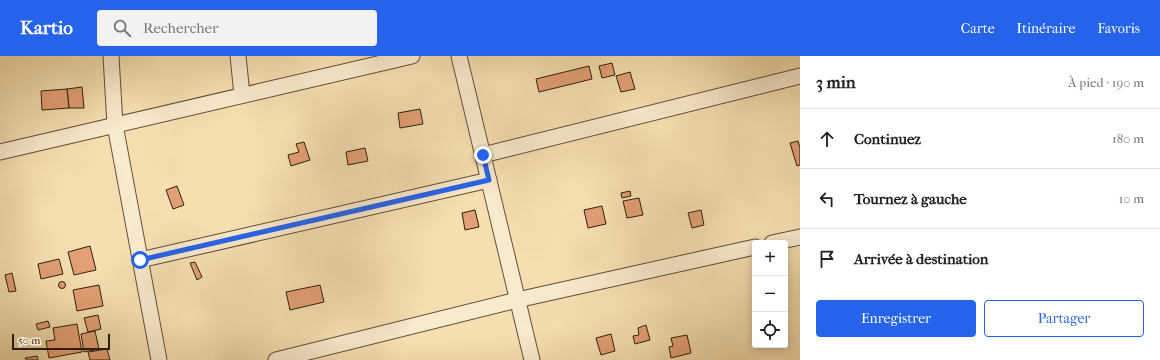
<!DOCTYPE html>
<html lang="fr">
<head>
<meta charset="utf-8">
<style>
	:root { --surface:#fff; --page:#f2f2f2; --text:#202124; --muted:#757577; --line:#e0e0e0; --accent:#2563eb }
	body { margin:0; font-family:"IM FELL French Canon",serif; background:var(--page); color:var(--text) }
	.controls { position:absolute; right:12px; bottom:12px; display:grid; overflow:hidden; border-radius:4px; box-shadow:0 2px 10px #0003 }
	.controls button { width:36px; height:36px; display:grid; place-items:center; padding:0; border:0; border-bottom:1px solid var(--line); background:var(--surface); color:var(--text); font:20px sans-serif }
	.scale { position:absolute; left:12px; bottom:10px; width:98px; box-sizing:border-box; padding-left:4px; border:2px solid #301e0e; border-top:0; font-size:11px; line-height:14px; white-space:nowrap; color:#301e0e; -webkit-text-stroke:3px #f8eacc; paint-order:stroke }
	.stop { position:absolute; width:12px; height:12px; margin:-9px; border:3px solid #2563eb; border-radius:50%; background:#fff }
	.stop.end { background:#2563eb; border-color:#fff; box-shadow:0 1px 4px #0008 }
	.list { margin:0; padding:0; list-style:none }
	h2 { display:flex; justify-content:space-between; align-items:center; height:52px; margin:0; padding:0 16px; font-size:17px }
	h2 small { font-size:13px; font-weight:400; color:var(--muted) }
	.list li { display:grid; grid-template-columns:26px 1fr auto; gap:12px; align-items:center; box-sizing:border-box; height:60px; padding:0 16px; border-top:1px solid var(--line) }
	.list b { display:block; font-size:15px; white-space:nowrap }
	.list em { font-size:13px; font-style:normal; color:var(--muted) }
	.actions { display:flex; gap:8px; padding:12px 16px }
	.actions a { flex:1; padding:9px 0; border:1px solid var(--accent); border-radius:4px; text-align:center; font-size:14px; color:var(--accent) }
	.actions .main { background:var(--accent); color:#fff }
	.icon { flex:none; width:22px; height:22px; fill:none; stroke:currentColor; stroke-width:2; stroke-linecap:round; stroke-linejoin:round }
	.map { position:relative; flex:none; width:800px; height:304px; overflow:hidden }
	header { display:flex; align-items:center; gap:24px; box-sizing:border-box; height:56px; padding:0 20px; background:var(--accent); color:#fff }
	header strong { font-size:19px }
	nav { display:flex; gap:22px; margin-inline-start:auto; font-size:14px }
	.search { width:280px; height:36px; background:var(--page); display:flex; align-items:center; gap:10px; box-sizing:border-box; padding:0 14px; border-radius:4px; color:var(--muted); font-size:15px }
	main { display:flex }
	aside { flex:1; background:var(--surface) }
	.map>svg:first-child { display:block }
</style>
</head>
<body>
<header>
<strong>Kartio</strong>
<div class="search"><svg class="icon" aria-label="search" viewBox="0 0 24 24"><circle cx="10" cy="10" r="6"/><path d="M15 15l6 6"/></svg>Rechercher</div>
<nav><a>Carte</a><a>Itinéraire</a><a>Favoris</a></nav>
</header>
<main>
<div class="map">
<svg width="800" height="304" viewBox="0 0 800 304">
	<rect width="100%" height="100%" fill="#f5dfb1"/>
	<filter id="stains"><feTurbulence type="fractalNoise" baseFrequency=".005" numOctaves="4"/><feColorMatrix values="0 0 0 0 .2 0 0 0 0 .09 0 0 0 0 .02 0 0 0 .5 -.17"/></filter>
	<radialGradient id="worn" r=".72"><stop offset=".6" stop-color="#630" stop-opacity="0"/><stop offset="1" stop-color="#630" stop-opacity=".3"/></radialGradient>
	<g fill="#e39f75" stroke="#301e0e">
		<path d="M612,7L615,19L602,22L599,10Z"/>
		<path d="M589,10L592,23L539,36L536,23Z"/>
		<path d="M630,16L635,33L621,36L616,20Z"/>
		<path d="M82,31L84,52H69L67,33Z"/>
		<path d="M67,33L69,52L42,54L41,35Z"/>
		<path d="M420,53L423,68L400,72L398,57Z"/>
		<path d="M798,85L800,92V109L797,110L790,87Z"/>
		<path d="M304,86L310,104L291,110L288,99L299,96L296,88Z"/>
		<path d="M365,92L368,105L348,109L346,96Z"/>
		<path d="M177,130L184,149L173,153L166,134Z"/>
		<path d="M630,135L631,140L622,142L621,137Z"/>
		<path d="M639,142L643,159L627,162L623,145Z"/>
		<path d="M602,150L606,168L588,172L584,154Z"/>
		<path d="M475,154L479,171L465,174L462,157Z"/>
		<path d="M701,154L704,169L692,172L688,157Z"/>
		<path d="M90,190L96,214L74,219L68,196Z"/>
		<path d="M59,203L63,218L41,223L38,208Z"/>
		<path d="M195,206L202,221L197,224L190,207Z"/>
		<path d="M12,217L16,235L9,236L5,219Z"/>
		<circle cx="62" cy="229" r="3.5"/>
		<path d="M99,229L103,250L77,255L73,234Z"/>
		<path d="M320,229L324,246L290,254L286,236Z"/>
		<path d="M98,259L101,273L88,276L84,262Z"/>
		<path d="M48,265L50,271L38,274L36,268Z"/>
		<path d="M77,268L82,296L49,302L46,285L55,284L53,272Z"/>
		<path d="M646,269L650,284L635,288L633,280L639,279L638,272Z"/>
		<path d="M95,275L99,293L84,296L81,278Z"/>
		<path d="M611,278L615,295L601,299L596,282Z"/>
		<path d="M687,279L691,297L671,302L669,291L673,290L671,282Z"/>
		<path d="M107,293L110,304H90L88,296Z"/>
		<path d="M37,300L38,304H26L25,302Z"/>
	</g>
	<g fill="none" stroke-linecap="round" stroke-linejoin="round">
		<g stroke="#614e37" stroke-width="17">
			<g id="minor">
				<path d="M111,0L115,69L159,304"/>
				<path d="M238,0L242,39"/>
				<path d="M459,0L532,304"/>
				<path d="M0,96L412,0"/>
				<path d="M483,99L800,20"/>
				<path d="M772,187L800,181"/>
				<path d="M140,204L489,124"/>
				<path d="M276,304L517,244L755,191"/>
			</g>
		</g>
		<use href="#minor" stroke="#f8eacc" stroke-width="15"/>
	</g>
	<g fill="none" stroke-linecap="round" stroke-linejoin="round">
		<path stroke="#2563eb" stroke-width="5" d="M140,204L489,124L483,99"/>
	</g>
	<rect width="100%" height="100%" filter="url(#stains)"/>
	<rect width="100%" height="100%" fill="url(#worn)"/>
</svg>
<div class="controls">
<button>+</button>
<button>−</button>
<button><svg class="icon" aria-label="locate" viewBox="0 0 24 24"><circle cx="12" cy="12" r="6"/><path d="M12 2v4M12 18v4M2 12h4M18 12h4"/></svg></button>
</div>
<div class="scale">50 m</div>
<div class="stop" style="left:140px;top:204px"></div>
<div class="stop end" style="left:483px;top:99px"></div>
</div>
<aside>
<h2>3 min<small>À pied · 190 m</small></h2>
<ul class="list">
<li><svg class="icon" aria-label="ahead" viewBox="0 0 24 24"><path d="M12 20V5M6 11l6-6 6 6"/></svg><div><b>Continuez</b></div><em>180 m</em></li>
<li><svg class="icon" aria-label="left" viewBox="0 0 24 24"><path d="M17 20v-9H6M10 6l-5 5 5 5"/></svg><div><b>Tournez à gauche</b></div><em>10 m</em></li>
<li><svg class="icon" aria-label="arrive" viewBox="0 0 24 24"><path d="M6 21V4h12l-3 4 3 4H6"/></svg><div><b>Arrivée à destination</b></div></li>
</ul>
<div class="actions"><a class="main">Enregistrer</a><a>Partager</a></div>
</aside>
</main>
</body>
</html>
